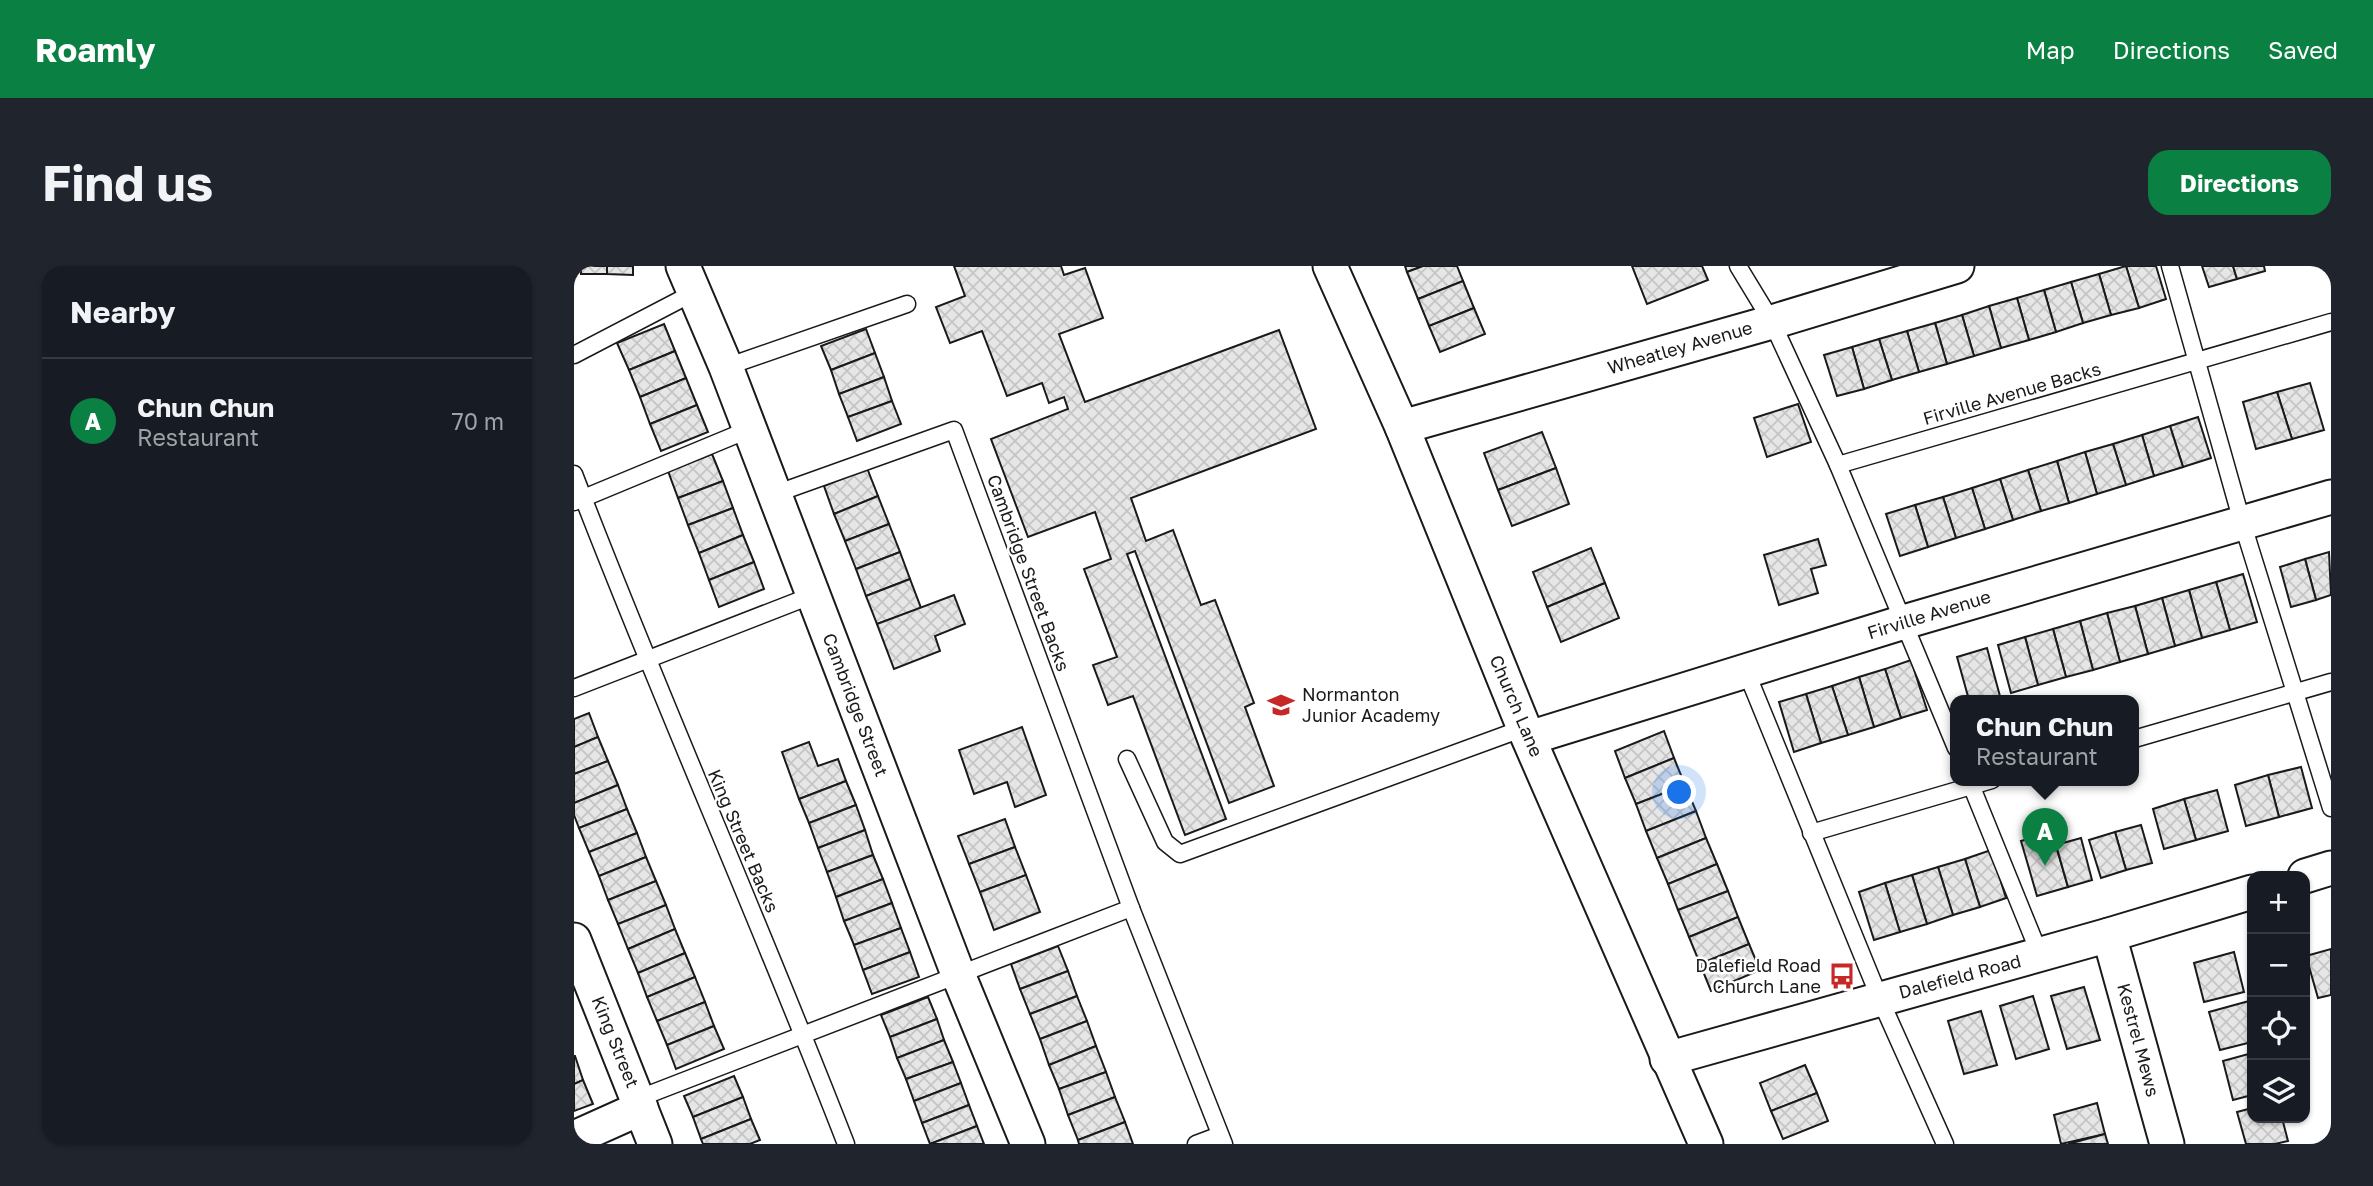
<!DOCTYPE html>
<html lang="en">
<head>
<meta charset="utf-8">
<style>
	:root { --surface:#171b24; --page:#20242c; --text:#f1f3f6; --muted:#9ea1a6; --line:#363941; --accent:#0b8043 }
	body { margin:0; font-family:"Golos Text",sans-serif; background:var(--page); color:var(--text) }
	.controls { position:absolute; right:21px; bottom:21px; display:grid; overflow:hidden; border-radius:14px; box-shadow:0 2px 5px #0004 }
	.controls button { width:63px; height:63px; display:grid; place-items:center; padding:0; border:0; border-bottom:2px solid var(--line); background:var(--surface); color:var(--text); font:35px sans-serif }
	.you { position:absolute; left:1106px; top:527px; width:24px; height:24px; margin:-18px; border:5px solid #fff; border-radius:50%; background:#1a73e8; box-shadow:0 0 0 10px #1a73e833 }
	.badge { display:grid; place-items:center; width:46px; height:46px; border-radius:50%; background:var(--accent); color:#fff; font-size:23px; font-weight:700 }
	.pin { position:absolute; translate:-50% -58px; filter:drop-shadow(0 2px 4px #0008) }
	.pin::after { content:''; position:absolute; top:37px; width:24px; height:21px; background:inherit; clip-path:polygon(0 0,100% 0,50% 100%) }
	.popup { position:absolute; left:1376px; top:429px; width:189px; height:91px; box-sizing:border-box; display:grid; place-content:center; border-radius:14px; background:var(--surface); filter:drop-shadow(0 2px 5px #0005); font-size:23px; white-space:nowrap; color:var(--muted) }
	.popup b { font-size:26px; color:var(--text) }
	.popup::after { content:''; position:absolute; left:50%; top:100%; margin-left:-14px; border:14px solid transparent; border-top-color:var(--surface) }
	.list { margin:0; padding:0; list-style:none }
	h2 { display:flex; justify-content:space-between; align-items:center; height:91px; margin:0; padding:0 28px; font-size:30px }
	h2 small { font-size:23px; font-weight:400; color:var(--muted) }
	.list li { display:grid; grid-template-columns:46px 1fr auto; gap:21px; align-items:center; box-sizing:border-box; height:126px; padding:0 28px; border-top:2px solid var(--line) }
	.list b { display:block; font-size:26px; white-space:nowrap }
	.list p { margin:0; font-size:23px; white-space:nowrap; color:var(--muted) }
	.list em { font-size:23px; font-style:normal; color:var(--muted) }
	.icon { flex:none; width:38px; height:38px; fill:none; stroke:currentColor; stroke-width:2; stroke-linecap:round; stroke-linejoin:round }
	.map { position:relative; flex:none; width:1757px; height:878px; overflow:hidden; border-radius:21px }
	header { display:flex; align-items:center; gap:42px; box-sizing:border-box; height:98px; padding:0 35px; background:var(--accent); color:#fff }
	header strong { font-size:33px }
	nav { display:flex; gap:38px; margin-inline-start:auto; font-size:24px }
	.intro { display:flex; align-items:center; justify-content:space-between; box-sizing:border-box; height:168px; padding:0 42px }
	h1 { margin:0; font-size:49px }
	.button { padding:18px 32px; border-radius:21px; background:var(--accent); color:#fff; font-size:24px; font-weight:700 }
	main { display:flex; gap:42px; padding:0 42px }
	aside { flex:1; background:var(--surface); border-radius:21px; box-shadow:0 2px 5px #0004 }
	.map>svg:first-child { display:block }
</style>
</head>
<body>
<header>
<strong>Roamly</strong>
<nav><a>Map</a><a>Directions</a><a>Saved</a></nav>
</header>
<div class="intro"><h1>Find us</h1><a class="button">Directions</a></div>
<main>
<aside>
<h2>Nearby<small></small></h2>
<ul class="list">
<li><span class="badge">A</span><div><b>Chun Chun</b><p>Restaurant</p></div><em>70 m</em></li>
</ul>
</aside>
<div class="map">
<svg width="1757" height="878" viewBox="0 0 1757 878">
	<defs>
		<pattern id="building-cross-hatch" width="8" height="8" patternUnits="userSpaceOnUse" patternTransform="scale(1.75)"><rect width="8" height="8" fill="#e6e6e6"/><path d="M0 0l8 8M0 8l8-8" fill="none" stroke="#c5c5c5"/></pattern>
	</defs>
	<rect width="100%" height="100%" fill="#fff"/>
	<g fill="url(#building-cross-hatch)" stroke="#1a1a1a" stroke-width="2">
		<rect x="7" y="0" width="26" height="8"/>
		<path d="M33,0H59V9L33,8Z"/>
		<path d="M380,0H487L490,9L511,2L529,52L485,68L511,136L705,64L742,163L557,232L572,275L599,264L627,339L641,334L680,437L671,441L700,520L655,537L561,285L553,288L652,553L611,569L559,430L534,439L519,399L543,391L510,303L537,293L521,246L454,271L417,173L494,143L490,131L475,137L468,117L433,130L408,65L376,77L362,41L391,30Z"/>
		<path d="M831,0H849L833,6Z"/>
		<path d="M849,0H883L889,15L844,33L833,6Z"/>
		<path d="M1058,0H1128L1134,14L1073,38Z"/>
		<path d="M1552,0H1582L1592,33L1565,42Z"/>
		<path d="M1552,0L1565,42L1537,49L1525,8Z"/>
		<path d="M1628,0H1659L1663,13L1635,21Z"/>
		<path d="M1659,0H1690L1691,5L1663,13Z"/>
		<path d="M1525,8L1537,49L1509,57L1497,16Z"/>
		<path d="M889,15L900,42L855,60L844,33Z"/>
		<path d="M1497,16L1509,57L1482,66L1470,24Z"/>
		<path d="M1470,24L1482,66L1455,74L1443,32Z"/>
		<path d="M1443,32L1455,74L1427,82L1415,40Z"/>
		<path d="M1415,40L1427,82L1400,90L1388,49Z"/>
		<path d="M900,42L911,68L866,86L855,60Z"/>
		<path d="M1388,49L1400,90L1373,98L1361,57Z"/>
		<path d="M1361,57L1373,98L1345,106L1333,65Z"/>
		<path d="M90,58L101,85L55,104L43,77Z"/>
		<path d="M292,63L301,87L257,104L247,80Z"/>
		<path d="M1333,65L1345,106L1318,114L1305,73Z"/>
		<path d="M1305,73L1318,114L1290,123L1278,81Z"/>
		<path d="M1278,81L1290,123L1263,130L1250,89Z"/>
		<path d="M101,85L112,112L66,131L55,104Z"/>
		<path d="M301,87L310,111L265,128L257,104Z"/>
		<path d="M310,111L318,135L274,151L265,128Z"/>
		<path d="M112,112L123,139L76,158L66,131Z"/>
		<path d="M1736,117L1750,164L1718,173L1703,126Z"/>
		<path d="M1703,126L1718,173L1682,183L1669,136Z"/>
		<path d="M318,135L327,158L283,175L274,151Z"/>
		<path d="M1224,138L1237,176L1193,191L1180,152Z"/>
		<path d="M123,139L134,166L87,185L76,158Z"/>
		<path d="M1624,151L1637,192L1609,201L1596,160Z"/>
		<path d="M1596,160L1609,201L1580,210L1568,169Z"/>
		<path d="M968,166L982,202L924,224L910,187Z"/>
		<path d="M1568,169L1580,210L1552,219L1539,178Z"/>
		<path d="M1539,178L1552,219L1523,228L1511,186Z"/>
		<path d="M1511,186L1523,228L1495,237L1483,195Z"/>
		<path d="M138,188L149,215L104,232L94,205Z"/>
		<path d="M1483,195L1495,237L1467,245L1454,204Z"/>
		<path d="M293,202L304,230L260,248L250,220Z"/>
		<path d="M982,202L995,238L938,260L924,224Z"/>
		<path d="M1454,204L1467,245L1439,254L1426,213Z"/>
		<path d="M1426,213L1439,254L1411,263L1398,222Z"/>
		<path d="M149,215L159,242L114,259L104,232Z"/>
		<path d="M1398,222L1411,263L1382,272L1369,231Z"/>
		<path d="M304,230L315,258L271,275L260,248Z"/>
		<path d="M1369,231L1382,272L1354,281L1341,239Z"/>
		<path d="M1341,239L1354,281L1326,290L1312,248Z"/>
		<path d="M159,242L169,269L125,287L114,259Z"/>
		<path d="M315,258L326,286L282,303L271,275Z"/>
		<path d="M169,269L180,296L135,314L125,287Z"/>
		<path d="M1244,273L1252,299L1237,303L1244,327L1205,339L1190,289Z"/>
		<path d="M1017,282L1031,317L973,341L959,306Z"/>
		<path d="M326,286L336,313L292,330L282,303Z"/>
		<path d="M1755,286L1757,329L1742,334L1731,293Z"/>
		<path d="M1731,293L1742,334L1717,341L1706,301Z"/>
		<path d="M180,296L190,323L145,341L135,314Z"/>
		<path d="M1669,308L1683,356L1656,364L1642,316Z"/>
		<path d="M336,313L347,342L303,358L292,330Z"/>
		<path d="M1642,316L1656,364L1628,372L1615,324Z"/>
		<path d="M1031,317L1045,352L987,376L973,341Z"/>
		<path d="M1615,324L1628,372L1601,380L1588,332Z"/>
		<path d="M380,329L391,358L361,370L366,385L320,403L303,358Z"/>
		<path d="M1588,332L1601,380L1574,388L1561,340Z"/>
		<path d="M1561,340L1574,388L1546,396L1533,347Z"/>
		<path d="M1533,347L1546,396L1519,404L1506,355Z"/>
		<path d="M1506,355L1519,404L1492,411L1479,363Z"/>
		<path d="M1479,363L1492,411L1464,419L1451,371Z"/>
		<path d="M1451,371L1464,419L1437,427L1424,379Z"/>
		<path d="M1413,382L1427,434H1395L1383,391Z"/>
		<path d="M1337,394L1353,444L1327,452L1311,403Z"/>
		<path d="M1311,403L1327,452L1300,461L1285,411Z"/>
		<path d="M1285,411L1300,461L1274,469L1258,420Z"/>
		<path d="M1258,420L1274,469L1247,477L1232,428Z"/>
		<path d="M1232,428L1247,477L1220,486L1205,436Z"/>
		<path d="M15,447L24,471L0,481V453Z"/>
		<path d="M448,461L472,529L441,541L433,516L400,528L385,484Z"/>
		<path d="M1090,465L1100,492L1051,512L1041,485Z"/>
		<path d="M24,471L34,495L0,508V481Z"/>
		<path d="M235,476L244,500L264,493L272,515L225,533L208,486Z"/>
		<path d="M1100,492L1111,519L1062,538L1051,512Z"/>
		<path d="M34,495L44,519L0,537V508Z"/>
		<path d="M1727,501L1738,542L1705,551L1694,509Z"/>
		<path d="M1694,509L1705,551L1672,560L1661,519Z"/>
		<path d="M272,515L282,539L235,557L225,533Z"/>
		<path d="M44,519L53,543L5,562L0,549V537Z"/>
		<path d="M1111,519L1122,545L1072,565L1062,538Z"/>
		<path d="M1643,524L1654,565L1622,574L1610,533Z"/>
		<path d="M1610,533L1622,574L1590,583L1579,543Z"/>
		<path d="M282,539L291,564L244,582L235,557Z"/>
		<path d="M53,543L63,567L15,586L5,562Z"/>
		<path d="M1122,545L1132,572L1083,592L1072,565Z"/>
		<path d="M431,553L441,581L395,598L384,570Z"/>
		<path d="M1567,559L1578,597L1552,604L1541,566Z"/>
		<path d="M291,564L299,589L253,606L244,582Z"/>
		<path d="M1478,566L1494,621L1463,630L1447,575Z"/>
		<path d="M1541,566L1552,604L1527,612L1515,574Z"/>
		<path d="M63,567L72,591L25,610L15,586Z"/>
		<path d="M1132,572L1143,598L1094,618L1083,592Z"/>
		<path d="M1507,572L1518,614L1494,621L1482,579Z"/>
		<path d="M441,581L452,609L406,626L395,598Z"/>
		<path d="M1417,584L1432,632L1406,641L1391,593Z"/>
		<path d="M299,589L309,613L262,631L253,606Z"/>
		<path d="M72,591L82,615L34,634L25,610Z"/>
		<path d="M1391,593L1406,641L1379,649L1364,601Z"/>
		<path d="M1143,598L1154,625L1104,644L1094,618Z"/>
		<path d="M1364,601L1379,649L1353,658L1338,609Z"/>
		<path d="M452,609L466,646L420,664L406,626Z"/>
		<path d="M1338,609L1353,658L1326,666L1311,617Z"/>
		<path d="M309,613L318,637L270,655L262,631Z"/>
		<path d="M82,615L92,639L44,658L34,634Z"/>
		<path d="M1311,617L1326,666L1300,674L1285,626Z"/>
		<path d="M1154,625L1164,651L1115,671L1104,644Z"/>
		<path d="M318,637L327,662L280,679L270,655Z"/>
		<path d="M92,639L101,663L54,683L44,658Z"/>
		<path d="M1164,651L1175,678L1126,698L1115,671Z"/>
		<path d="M327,662L336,686L289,704L280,679Z"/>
		<path d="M101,663L111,687L64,707L54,683Z"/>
		<path d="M1175,678L1186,704L1137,725L1126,698Z"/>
		<path d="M484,680L494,705L446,723L437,698Z"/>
		<path d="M1757,683V729L1744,732L1732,690Z"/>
		<path d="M336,686L345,711L298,728L289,704Z"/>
		<path d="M1660,686L1670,726L1630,736L1620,697Z"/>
		<path d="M111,687L121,711L73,731L64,707Z"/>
		<path d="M494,705L503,730L456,748L446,723Z"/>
		<path d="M121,711L131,736L83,755L73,731Z"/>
		<path d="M1510,721L1526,774L1493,783L1477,730Z"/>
		<path d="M503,730L513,755L466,773L456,748Z"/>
		<path d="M1459,730L1475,783L1442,793L1426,740Z"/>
		<path d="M354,731L363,753L316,771L307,749Z"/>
		<path d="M1675,735L1678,746V776L1646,784L1635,746Z"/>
		<path d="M131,736L140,760L93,779L83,755Z"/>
		<path d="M1407,745L1423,799L1390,808L1374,755Z"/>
		<path d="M363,753L370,774L323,792L316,771Z"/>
		<path d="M513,755L522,780L475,799L466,773Z"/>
		<path d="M140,760L150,783L102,803L93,779Z"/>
		<path d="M370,774L379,796L332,813L323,792Z"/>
		<path d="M522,780L532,806L485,823L475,799Z"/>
		<path d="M1678,787V829L1659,834L1649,795Z"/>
		<path d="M1,790L9,814L0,818V790Z"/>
		<path d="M379,796L387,817L340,835L332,813Z"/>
		<path d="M1231,799L1243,827L1197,845L1186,817Z"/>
		<path d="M532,806L541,831L494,849L485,823Z"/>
		<path d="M160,810L169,831L119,851L110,830Z"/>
		<path d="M9,814L19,838L0,845V818Z"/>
		<path d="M387,817L395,839L348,857L340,835Z"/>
		<path d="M1243,827L1254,855L1209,873L1197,845Z"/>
		<path d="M169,831L177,853L127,873L119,851Z"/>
		<path d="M541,831L551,856L504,874L494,849Z"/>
		<path d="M1523,837L1531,868L1487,878L1480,849Z"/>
		<path d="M395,839L403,860L356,878L348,857Z"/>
		<path d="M1678,842V852H1708L1714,875L1701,878H1672L1663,846Z"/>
		<path d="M177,853L186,874L176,878H129L127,873Z"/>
		<path d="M551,856L559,878H505L504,874Z"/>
		<path d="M403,860L410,878H356Z"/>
		<path d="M1531,868L1534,878H1494Z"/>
	</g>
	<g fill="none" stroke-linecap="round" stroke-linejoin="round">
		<g stroke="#1a1a1a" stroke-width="19">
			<g id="service">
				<path d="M1164,0L1198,56L1264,199L1382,482"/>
				<path d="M1596,0L1668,256L1757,542"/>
				<path d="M0,89L119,27"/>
				<path d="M152,101L333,38"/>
				<path d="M1264,199L1757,56"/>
				<path d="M0,208C86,433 185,653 272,878"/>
				<path d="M201,228L380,164L557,642L650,878"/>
				<path d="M0,236L176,163"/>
				<path d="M1172,405L1306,733L1371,878"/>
				<path d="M0,422L239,329"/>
				<path d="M1560,473L1757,416"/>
				<path d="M553,493L591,576L606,588L950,462"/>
				<path d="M1395,514L1466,689"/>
				<path d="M1237,567L1418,514"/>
				<path d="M63,833L557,642"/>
				<path d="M622,878L646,869"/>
			</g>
		</g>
		<g stroke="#1a1a1a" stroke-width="37">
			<g id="minor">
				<path d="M109,0L152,101L384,708L454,878"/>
				<path d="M756,0L828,161L950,462L1132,878"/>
				<path d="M828,161L1198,56L1383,0"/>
				<path d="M955,472L1330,356L1757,231"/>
				<path d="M1731,610L1757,602"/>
				<path d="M1535,669L1593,878"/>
				<path d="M0,674L81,878"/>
				<path d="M1093,793L1535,669L1678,626"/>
				<path d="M0,872L67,842"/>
			</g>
		</g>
		<use href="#service" stroke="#fff" stroke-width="16"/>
		<use href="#minor" stroke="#fff" stroke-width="33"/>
	</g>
	<defs>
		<g id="school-bare" transform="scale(2.1)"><path d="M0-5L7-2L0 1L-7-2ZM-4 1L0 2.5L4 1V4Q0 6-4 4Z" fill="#c62828" stroke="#fff" stroke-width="2.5" paint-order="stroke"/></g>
		<g id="bus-bare" transform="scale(2.1)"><path d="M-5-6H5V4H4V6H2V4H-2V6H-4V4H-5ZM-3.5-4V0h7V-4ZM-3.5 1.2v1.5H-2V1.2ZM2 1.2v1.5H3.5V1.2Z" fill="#c62828" stroke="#fff" stroke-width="2.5" paint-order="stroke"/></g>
	</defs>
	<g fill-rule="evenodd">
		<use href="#school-bare" x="707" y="439"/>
		<use href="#bus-bare" x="1268" y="710"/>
	</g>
	<g text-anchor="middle" stroke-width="5" stroke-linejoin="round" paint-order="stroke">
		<g font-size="18" fill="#1a1a1a" stroke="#fff">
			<text transform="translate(1106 82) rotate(-16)" y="6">Wheatley Avenue</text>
			<text transform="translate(1438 128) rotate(-16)" y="6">Firville Avenue Backs</text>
			<text transform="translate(454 307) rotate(70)" y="6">Cambridge Street Backs</text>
			<text transform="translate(1355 349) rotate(-17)" y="6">Firville Avenue</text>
			<text transform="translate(281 439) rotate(69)" y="6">Cambridge Street</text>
			<text transform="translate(942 440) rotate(67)" y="6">Church Lane</text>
			<text transform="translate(169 575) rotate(67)" y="6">King Street Backs</text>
			<text transform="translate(1386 711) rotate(-15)" y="6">Dalefield Road</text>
			<text transform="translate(1564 774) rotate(75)" y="6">Kestrel Mews</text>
			<text transform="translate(41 776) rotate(68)" y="6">King Street</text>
		</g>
		<g font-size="18" fill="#1a1a1a" stroke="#fff" text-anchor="start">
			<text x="728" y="435">Normanton<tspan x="728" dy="21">Junior Academy</tspan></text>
			<text x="1247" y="706" text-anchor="end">Dalefield Road<tspan x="1247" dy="21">Church Lane</tspan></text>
		</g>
	</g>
</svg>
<div class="controls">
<button>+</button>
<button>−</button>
<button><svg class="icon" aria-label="locate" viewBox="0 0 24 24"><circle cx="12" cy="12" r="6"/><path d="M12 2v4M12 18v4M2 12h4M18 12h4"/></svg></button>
<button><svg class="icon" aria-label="layers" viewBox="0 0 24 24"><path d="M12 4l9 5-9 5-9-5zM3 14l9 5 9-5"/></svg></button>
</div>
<div class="you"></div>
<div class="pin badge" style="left:1471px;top:600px">A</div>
<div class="popup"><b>Chun Chun</b>Restaurant</div>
</div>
</main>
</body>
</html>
